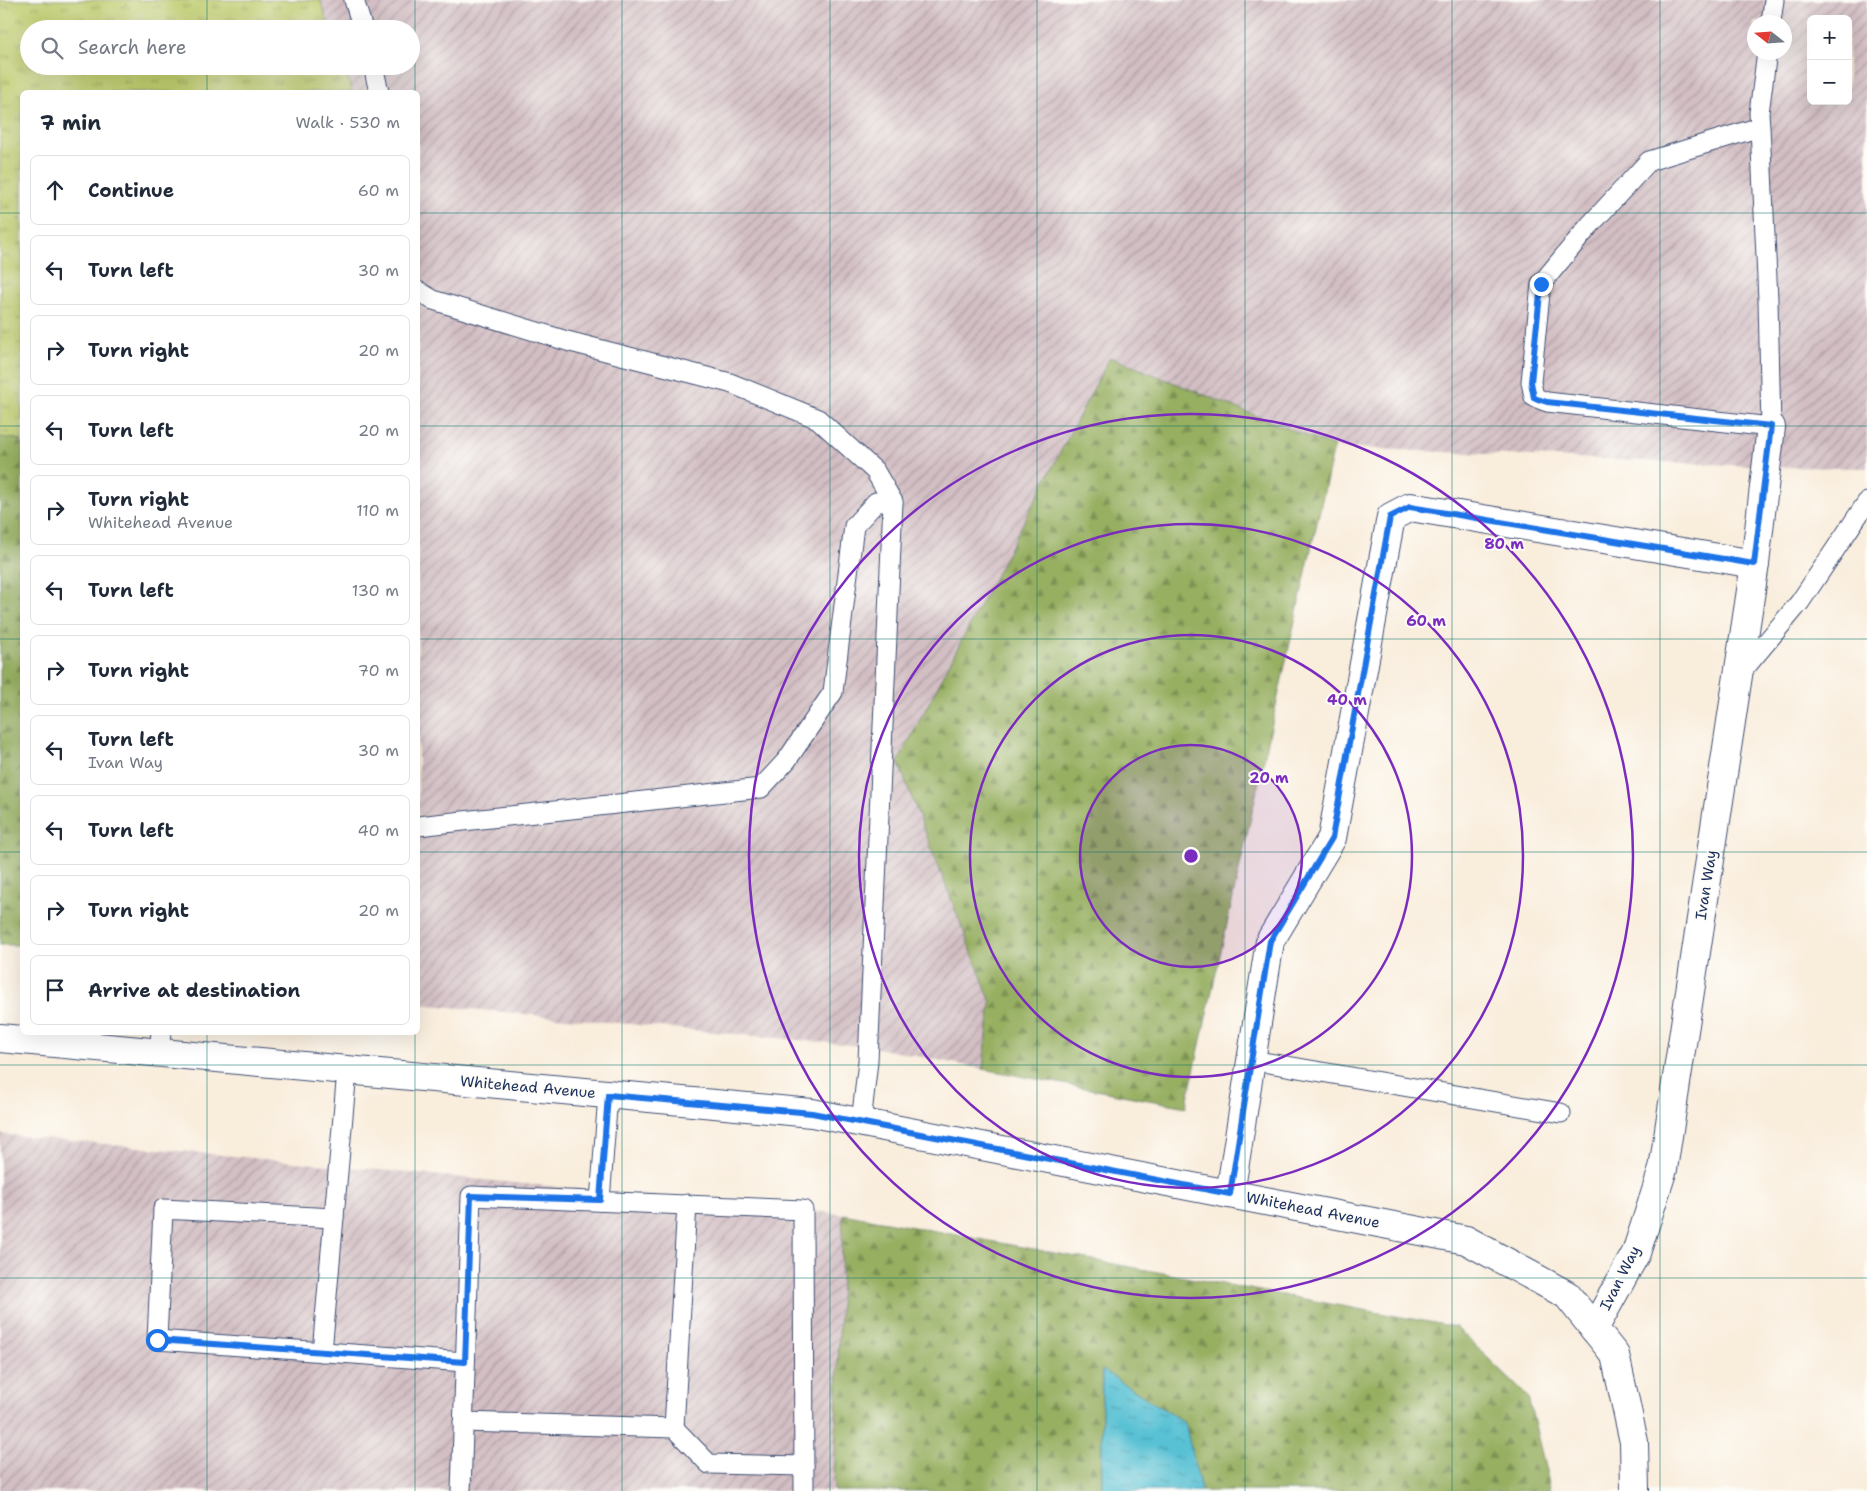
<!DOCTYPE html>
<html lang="en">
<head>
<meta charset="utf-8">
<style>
	:root { --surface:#fff; --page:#f2f2f3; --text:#1f2937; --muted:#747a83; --line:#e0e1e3 }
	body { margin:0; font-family:"Shantell Sans",sans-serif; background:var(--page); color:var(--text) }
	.controls { position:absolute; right:15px; top:15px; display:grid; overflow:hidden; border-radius:8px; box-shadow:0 5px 20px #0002 }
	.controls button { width:45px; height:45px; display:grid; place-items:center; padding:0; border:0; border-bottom:1px solid var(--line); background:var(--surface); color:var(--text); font:25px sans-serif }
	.compass { position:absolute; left:1747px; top:15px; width:45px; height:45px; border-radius:50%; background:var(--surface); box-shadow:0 5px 20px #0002; rotate:287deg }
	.stop { position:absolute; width:15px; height:15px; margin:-11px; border:4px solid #1a73e8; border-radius:50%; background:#fff }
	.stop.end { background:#1a73e8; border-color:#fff; box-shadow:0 1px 5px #0008 }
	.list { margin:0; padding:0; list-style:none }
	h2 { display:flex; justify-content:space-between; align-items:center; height:65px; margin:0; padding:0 20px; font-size:21px }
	h2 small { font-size:16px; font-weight:400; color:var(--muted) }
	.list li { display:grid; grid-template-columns:32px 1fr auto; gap:15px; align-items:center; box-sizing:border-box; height:70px; margin:0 10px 10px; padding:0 10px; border:1px solid var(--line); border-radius:8px }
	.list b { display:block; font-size:19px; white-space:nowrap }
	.list p { margin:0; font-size:16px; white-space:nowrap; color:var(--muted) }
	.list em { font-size:16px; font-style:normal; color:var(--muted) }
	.icon { flex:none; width:28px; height:28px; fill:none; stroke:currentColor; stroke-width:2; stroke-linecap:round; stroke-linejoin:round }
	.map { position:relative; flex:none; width:1867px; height:1491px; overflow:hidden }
	.search { position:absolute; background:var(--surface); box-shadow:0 5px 20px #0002; left:20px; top:20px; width:400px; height:55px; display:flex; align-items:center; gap:12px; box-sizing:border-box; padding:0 18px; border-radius:28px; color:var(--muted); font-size:19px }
	.panel { position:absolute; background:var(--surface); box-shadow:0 5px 20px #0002; left:20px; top:90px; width:400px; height:945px; border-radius:8px }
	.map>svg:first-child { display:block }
</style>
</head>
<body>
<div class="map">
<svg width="1867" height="1491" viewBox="0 0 1867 1491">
	<defs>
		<pattern id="industrial-furrows" width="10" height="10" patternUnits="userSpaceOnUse" patternTransform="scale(1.25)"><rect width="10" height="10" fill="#d2bec3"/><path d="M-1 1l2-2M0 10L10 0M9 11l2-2" fill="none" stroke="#aa9ba2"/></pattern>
		<pattern id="grass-tufts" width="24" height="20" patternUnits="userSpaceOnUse" patternTransform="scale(1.25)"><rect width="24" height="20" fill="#becb6c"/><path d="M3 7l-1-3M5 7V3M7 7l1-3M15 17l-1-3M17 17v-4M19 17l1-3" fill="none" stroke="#9aa55c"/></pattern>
		<pattern id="forest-firs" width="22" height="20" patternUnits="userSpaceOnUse" patternTransform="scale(1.25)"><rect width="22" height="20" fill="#96af60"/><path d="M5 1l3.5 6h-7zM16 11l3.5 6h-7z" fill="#7a8f52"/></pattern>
		<pattern id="water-ripples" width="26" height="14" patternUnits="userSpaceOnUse" patternTransform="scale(1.25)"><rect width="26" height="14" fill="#58c1d4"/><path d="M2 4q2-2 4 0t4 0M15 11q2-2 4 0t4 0" fill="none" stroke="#489daf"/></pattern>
	</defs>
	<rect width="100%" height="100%" fill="#fdfcf7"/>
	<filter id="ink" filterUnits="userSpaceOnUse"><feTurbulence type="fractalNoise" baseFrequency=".02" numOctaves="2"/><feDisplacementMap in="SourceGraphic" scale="10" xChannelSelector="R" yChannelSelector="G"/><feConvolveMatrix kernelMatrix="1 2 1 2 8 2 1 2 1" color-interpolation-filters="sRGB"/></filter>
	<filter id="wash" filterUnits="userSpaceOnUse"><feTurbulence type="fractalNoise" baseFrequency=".0096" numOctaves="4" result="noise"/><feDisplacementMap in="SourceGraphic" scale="20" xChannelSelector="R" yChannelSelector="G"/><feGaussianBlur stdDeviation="1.12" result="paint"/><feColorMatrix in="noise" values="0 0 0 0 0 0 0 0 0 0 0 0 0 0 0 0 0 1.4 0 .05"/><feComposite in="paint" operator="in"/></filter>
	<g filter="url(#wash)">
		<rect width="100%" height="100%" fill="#f9eddc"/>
		<g fill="url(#industrial-furrows)" fill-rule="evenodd">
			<path d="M320,0H1867V468L1773,467L1334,447L1110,357L898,762L991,1002L983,1069L871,1047L418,1004V92H353L343,66H411V29H330ZM1811,19H1848V101H1811ZM1754,22H1784V52H1754Z"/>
			<path d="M0,1134L843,1214L834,1491H0Z"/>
		</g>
		<path fill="url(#grass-tufts)" stroke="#6c7d65" d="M0,0H320L330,29H29V66H343L353,92H22V440L0,437Z"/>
		<g fill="url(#forest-firs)" stroke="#586f5f">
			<path d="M1110,357L1334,447L1186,1107L983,1069L991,1002L898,762Z"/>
			<path d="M0,437L22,440V945H0Z"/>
			<path d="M843,1214L1456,1327L1528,1397L1551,1491H1201L1185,1423L1102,1371V1491H834Z"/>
		</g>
		<path fill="url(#water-ripples)" stroke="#3a7899" d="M1102,1370L1185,1423L1201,1491H1102Z"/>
	</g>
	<g filter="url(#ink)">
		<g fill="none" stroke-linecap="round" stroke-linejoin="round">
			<g stroke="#3c4c71" stroke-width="21">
				<g id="service">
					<path d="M354,0L363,29"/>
					<path d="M1771,22L1774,0"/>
					<path d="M373,66L379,92"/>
					<path d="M1760,127L1649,161L1589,226L1541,284L1531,382L1534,397L1547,402L1771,427L1768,300L1760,127L1759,113L1767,52"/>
					<path d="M418,291L433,300L567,341L730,383L818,419L875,471L893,502"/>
					<path d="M1739,675L1800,602L1867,502"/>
					<path d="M418,826L761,788L787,760L833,692L854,526L876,502H893L868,1061L861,1123"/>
					<path d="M159,1053L161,1032"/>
					<path d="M1251,1060L1561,1113"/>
					<path d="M600,1201L608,1095"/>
					<path d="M334,1218L163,1209L157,1340L465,1362"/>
					<path d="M322,1352L347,1071"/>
					<path d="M463,1422L674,1428L709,1464L804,1466"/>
					<path d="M674,1428L687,1204"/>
					<path d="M461,1491L471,1196L803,1210L804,1491"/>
				</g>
			</g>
			<g stroke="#3c4c71" stroke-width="30">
				<g id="minor">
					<path d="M0,1038L812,1113L1466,1240L1567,1295L1615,1355L1634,1442L1635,1491"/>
					<path d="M1230,1194L1270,941L1332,838L1391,517L1410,507L1755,564"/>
					<path d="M1594,1329L1636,1253L1663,1169L1755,564L1771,427"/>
				</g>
			</g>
			<use href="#service" stroke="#fff" stroke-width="19"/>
			<use href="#minor" stroke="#fff" stroke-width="28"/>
		</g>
	</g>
	<g fill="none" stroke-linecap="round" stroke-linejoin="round" filter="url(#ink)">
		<path stroke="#1a73e8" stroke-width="6" d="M157,1340L465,1362L471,1196L600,1200L608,1095L812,1113L1230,1194L1270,941L1332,838L1390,517L1410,507L1754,564L1771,426L1547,402L1534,398L1531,382L1541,284"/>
	</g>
	<path fill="none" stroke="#0f766e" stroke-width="1" stroke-opacity="0.55" d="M207,0V29M415,0V92M622,0V1491M830,0V1491M1037,0V1491M1245,0V1491M1452,0V1491M1660,0V1491M207,66V92M0,213H22M418,213H1867M0,426H22M418,426H1867M0,639H22M418,639H1867M0,852H22M418,852H1867M207,1032V1491M415,1032V1491M0,1065H1867M0,1278H1867"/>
	<circle cx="1191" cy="856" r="111" fill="#7b2cbf" fill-opacity=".12"/>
	<g fill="none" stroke="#7b2cbf" stroke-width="2.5">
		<circle cx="1191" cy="856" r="111"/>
		<circle cx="1191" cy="856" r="221"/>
		<circle cx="1191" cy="856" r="332"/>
		<circle cx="1191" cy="856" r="442"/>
	</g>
	<g text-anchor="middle" stroke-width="4" stroke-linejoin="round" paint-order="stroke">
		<g font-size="15" fill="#1b2f5e" stroke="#fdfcf7">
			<text transform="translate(1706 885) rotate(-81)" y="5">Ivan Way</text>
			<text transform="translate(528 1087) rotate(5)" y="5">Whitehead Avenue</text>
			<text transform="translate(1313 1210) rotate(11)" y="5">Whitehead Avenue</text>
			<text transform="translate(1620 1278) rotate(-63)" y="5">Ivan Way</text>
		</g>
	</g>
	<circle cx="1191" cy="856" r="8" fill="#7b2cbf" stroke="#fdfcf7" stroke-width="2.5"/>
	<g font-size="15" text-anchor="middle" font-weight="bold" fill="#7b2cbf" stroke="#fdfcf7" stroke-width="4" stroke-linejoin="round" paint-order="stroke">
		<text x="1504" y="549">80 m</text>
		<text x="1426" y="626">60 m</text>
		<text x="1347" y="705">40 m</text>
		<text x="1269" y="783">20 m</text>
	</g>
</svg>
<div class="controls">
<button>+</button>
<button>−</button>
</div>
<svg class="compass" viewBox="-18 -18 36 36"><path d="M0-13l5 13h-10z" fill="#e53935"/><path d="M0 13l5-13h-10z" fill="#747a83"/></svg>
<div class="stop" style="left:157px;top:1340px"></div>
<div class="stop end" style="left:1541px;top:284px"></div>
<div class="search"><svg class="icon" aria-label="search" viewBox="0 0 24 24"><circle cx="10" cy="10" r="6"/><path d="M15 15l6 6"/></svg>Search here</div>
<section class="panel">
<h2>7 min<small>Walk · 530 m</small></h2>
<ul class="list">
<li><svg class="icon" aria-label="ahead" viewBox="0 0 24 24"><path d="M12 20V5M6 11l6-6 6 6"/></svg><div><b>Continue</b></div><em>60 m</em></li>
<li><svg class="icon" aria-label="left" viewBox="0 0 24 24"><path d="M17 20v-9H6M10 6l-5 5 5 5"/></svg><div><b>Turn left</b></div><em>30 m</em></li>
<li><svg class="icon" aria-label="right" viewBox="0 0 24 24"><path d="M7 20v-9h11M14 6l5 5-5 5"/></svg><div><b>Turn right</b></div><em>20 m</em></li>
<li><svg class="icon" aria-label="left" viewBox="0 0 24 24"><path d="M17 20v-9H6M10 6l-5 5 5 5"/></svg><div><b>Turn left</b></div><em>20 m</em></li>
<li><svg class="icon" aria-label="right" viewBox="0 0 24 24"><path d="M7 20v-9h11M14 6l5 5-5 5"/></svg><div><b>Turn right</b><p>Whitehead Avenue</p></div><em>110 m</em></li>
<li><svg class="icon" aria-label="left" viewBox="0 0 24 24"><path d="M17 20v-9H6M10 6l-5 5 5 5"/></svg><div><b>Turn left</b></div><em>130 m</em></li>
<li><svg class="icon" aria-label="right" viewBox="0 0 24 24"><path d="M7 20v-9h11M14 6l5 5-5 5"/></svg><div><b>Turn right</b></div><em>70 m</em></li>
<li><svg class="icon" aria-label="left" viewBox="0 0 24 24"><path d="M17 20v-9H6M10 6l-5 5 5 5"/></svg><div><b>Turn left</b><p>Ivan Way</p></div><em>30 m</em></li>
<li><svg class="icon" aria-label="left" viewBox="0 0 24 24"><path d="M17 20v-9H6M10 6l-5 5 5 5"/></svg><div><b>Turn left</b></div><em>40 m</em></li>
<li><svg class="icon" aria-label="right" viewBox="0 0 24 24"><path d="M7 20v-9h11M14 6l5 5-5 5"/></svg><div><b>Turn right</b></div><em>20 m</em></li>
<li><svg class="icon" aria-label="arrive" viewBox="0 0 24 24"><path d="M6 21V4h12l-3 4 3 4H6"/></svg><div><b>Arrive at destination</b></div></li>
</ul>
</section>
</div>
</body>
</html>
